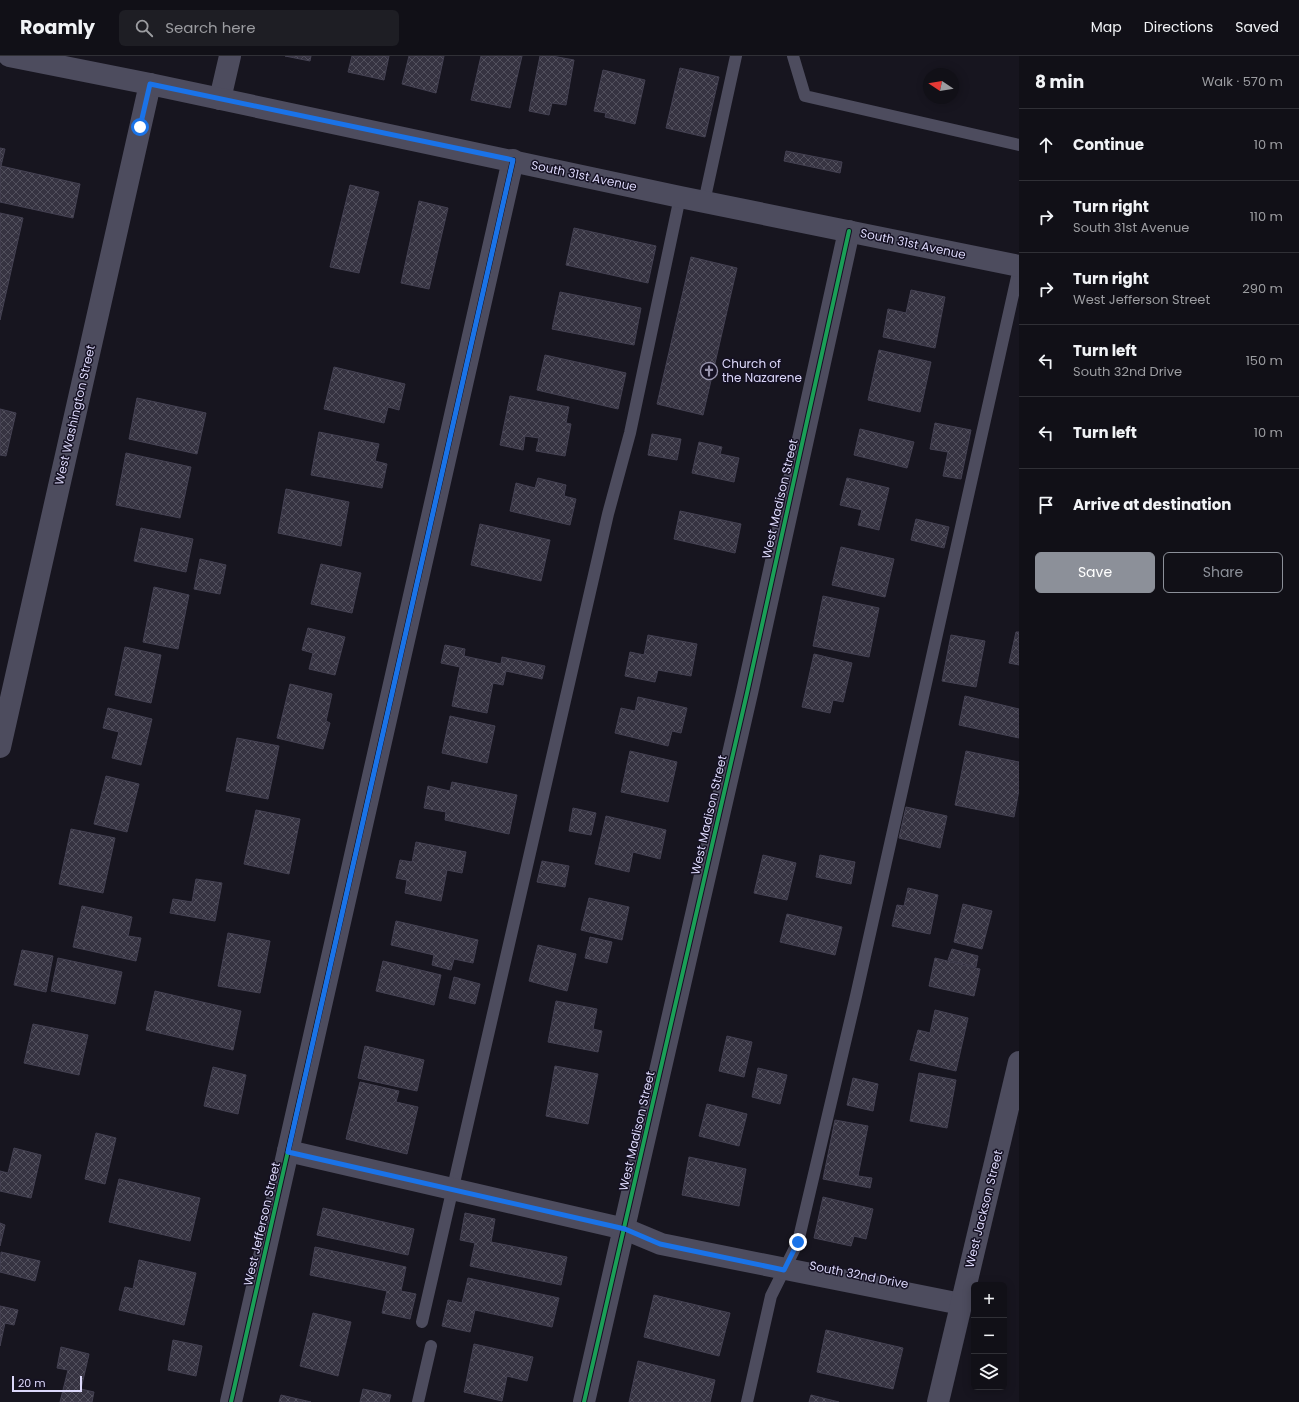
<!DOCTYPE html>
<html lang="en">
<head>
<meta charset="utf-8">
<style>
	:root { --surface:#111017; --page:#1e1e24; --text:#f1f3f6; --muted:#9c9da1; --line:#303036; --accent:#8c9099 }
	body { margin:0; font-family:Poppins,sans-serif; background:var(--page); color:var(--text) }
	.controls { position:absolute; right:12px; bottom:12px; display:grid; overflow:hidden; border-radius:6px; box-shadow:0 2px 10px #0003 }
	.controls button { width:36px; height:36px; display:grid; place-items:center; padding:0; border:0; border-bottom:1px solid var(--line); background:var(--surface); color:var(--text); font:20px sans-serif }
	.compass { position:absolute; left:923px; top:12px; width:36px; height:36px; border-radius:50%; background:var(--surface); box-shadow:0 2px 10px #0003; rotate:282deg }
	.scale { position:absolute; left:12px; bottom:10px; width:70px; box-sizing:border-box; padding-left:4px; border:2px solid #dcd8fa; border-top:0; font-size:11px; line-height:14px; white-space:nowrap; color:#dcd8fa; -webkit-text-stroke:3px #151123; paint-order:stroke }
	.stop { position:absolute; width:12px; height:12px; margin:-9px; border:3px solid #1a73e8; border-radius:50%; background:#fff }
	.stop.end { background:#1a73e8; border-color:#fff; box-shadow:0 1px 4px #0008 }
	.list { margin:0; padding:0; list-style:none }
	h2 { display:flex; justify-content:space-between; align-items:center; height:52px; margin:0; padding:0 16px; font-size:17px }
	h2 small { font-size:13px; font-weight:400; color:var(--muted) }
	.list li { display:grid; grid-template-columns:26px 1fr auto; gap:12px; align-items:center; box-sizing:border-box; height:72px; padding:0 16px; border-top:1px solid var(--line) }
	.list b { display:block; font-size:15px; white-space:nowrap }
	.list p { margin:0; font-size:13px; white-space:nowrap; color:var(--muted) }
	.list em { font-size:13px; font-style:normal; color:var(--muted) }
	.actions { display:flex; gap:8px; padding:12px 16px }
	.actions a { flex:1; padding:9px 0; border:1px solid var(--accent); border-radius:6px; text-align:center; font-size:14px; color:var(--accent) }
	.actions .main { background:var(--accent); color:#fff }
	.icon { flex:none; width:22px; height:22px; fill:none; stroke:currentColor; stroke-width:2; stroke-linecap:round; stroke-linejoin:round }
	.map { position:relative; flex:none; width:1019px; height:1346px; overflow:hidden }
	header { display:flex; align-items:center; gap:24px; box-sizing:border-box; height:56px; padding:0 20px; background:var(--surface); border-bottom:1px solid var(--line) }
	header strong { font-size:19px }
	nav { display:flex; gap:22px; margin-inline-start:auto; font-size:14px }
	.search { width:280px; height:36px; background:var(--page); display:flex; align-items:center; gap:10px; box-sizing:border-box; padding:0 14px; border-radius:6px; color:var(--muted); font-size:15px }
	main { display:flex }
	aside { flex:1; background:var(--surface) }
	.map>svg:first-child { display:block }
</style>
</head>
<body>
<header>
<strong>Roamly</strong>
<div class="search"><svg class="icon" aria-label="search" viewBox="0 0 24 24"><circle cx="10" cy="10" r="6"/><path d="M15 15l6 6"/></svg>Search here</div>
<nav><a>Map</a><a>Directions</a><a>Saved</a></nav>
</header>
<main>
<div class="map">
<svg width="1019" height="1346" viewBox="0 0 1019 1346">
	<defs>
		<pattern id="building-cross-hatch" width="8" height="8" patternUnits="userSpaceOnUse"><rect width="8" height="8" fill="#363341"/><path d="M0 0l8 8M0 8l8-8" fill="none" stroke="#52505d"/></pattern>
	</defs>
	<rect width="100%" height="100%" fill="#17151f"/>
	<g fill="url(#building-cross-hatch)" stroke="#444152">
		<path d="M285,0H311L310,5Z"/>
		<path d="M352,0H389L384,24L348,16Z"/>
		<path d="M409,0H444L436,37L402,28Z"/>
		<path d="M481,0H522L510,52L471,44Z"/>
		<path d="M540,0H552L574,4L566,49L552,47L549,59L529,55Z"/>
		<path d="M680,12L719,21L705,81L666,72Z"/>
		<path d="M603,14L645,24L635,68L605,61L606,57L594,55Z"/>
		<path d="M0,92L5,93L1,110L80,128L73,162L0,146Z"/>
		<path d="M786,95L842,106L840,117L784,105Z"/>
		<path d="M350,129L379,136L359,217L330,211Z"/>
		<path d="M419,145L448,152L429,233L401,227Z"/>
		<path d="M0,157L23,162L0,264Z"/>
		<path d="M574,172L656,190L648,227L566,209Z"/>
		<path d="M691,201L737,212L703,359L657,348Z"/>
		<path d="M911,234L945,241L935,292L883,281L888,253L906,257Z"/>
		<path d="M560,236L641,252L634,289L552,273Z"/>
		<path d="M879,294L931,306L920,356L868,344Z"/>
		<path d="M545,299L626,317L618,353L537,334Z"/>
		<path d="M334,311L405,328L399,354L388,351L384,367L324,353Z"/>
		<path d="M510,340L569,351L566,367L571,368L565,400L536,395L539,382L525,380L523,394L500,389Z"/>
		<path d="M137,342L206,357L197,398L129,383Z"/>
		<path d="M0,353L16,357L6,400L0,399Z"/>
		<path d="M935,367L971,374L961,423L943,420L948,396L930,393Z"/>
		<path d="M860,373L914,386L907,412L854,399Z"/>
		<path d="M319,376L379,388L375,405L387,408L382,432L311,419Z"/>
		<path d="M652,378L681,383L677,404L648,399Z"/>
		<path d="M699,386L722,391L720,398L739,402L734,426L692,417Z"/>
		<path d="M126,397L191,411L180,462L116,449Z"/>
		<path d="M538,422L566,429L564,440L576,443L570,469L510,455L516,427L535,432Z"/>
		<path d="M847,422L889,432L879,474L858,469L862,454L840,449Z"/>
		<path d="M286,433L349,446L341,490L278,477Z"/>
		<path d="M680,455L741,468L735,497L674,483Z"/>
		<path d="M916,463L949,471L944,492L911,484Z"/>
		<path d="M480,468L550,484L541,525L471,509Z"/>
		<path d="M141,472L193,483L186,516L134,505Z"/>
		<path d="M841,491L894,503L885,541L832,529Z"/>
		<path d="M200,503L226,509L220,538L194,533Z"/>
		<path d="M321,508L361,517L352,557L311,548Z"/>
		<path d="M154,531L189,539L178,593L143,586Z"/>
		<path d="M823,540L879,552L869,601L813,590Z"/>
		<path d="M308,572L345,581L335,619L309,613L313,597L302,594Z"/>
		<path d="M1016,576H1019V609L1009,607Z"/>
		<path d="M648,579L697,588L691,620L658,614L655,626L625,620L630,596L644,599Z"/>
		<path d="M951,579L985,585L976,631L942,625Z"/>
		<path d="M445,589L465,593L464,600L501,608L502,601L545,610L542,623L506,615L503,629L493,627L487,657L452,650L460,611L441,607Z"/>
		<path d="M125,591L161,599L151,647L115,639Z"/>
		<path d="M814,598L852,607L843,646L833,644L830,657L802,651Z"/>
		<path d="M290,628L332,638L326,665L330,667L323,693L277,682Z"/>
		<path d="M965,640L1019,653V682L959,669Z"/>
		<path d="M638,641L687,652L681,677L672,675L668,690L615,677L621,652L635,655Z"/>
		<path d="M108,652L152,663L141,709L112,702L119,676L103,672Z"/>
		<path d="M450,660L495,670L487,707L442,697Z"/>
		<path d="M237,682L279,690L268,743L226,735Z"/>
		<path d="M630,695L677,706L668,746L621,736Z"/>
		<path d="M966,695L1019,706V734L1014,761L955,749Z"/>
		<path d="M106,720L139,728L127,776L94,768Z"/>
		<path d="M452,726L517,739L509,778L445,764L446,756L424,752L428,730L450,735Z"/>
		<path d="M906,751L947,760L940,792L899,782Z"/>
		<path d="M573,752L596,757L591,779L569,775Z"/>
		<path d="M256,754L300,763L289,818L244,808Z"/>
		<path d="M606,760L666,774L660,803L633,796L629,816L595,808Z"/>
		<path d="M71,773L115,782L103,837L59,828Z"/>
		<path d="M416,786L466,796L462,817L447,814L441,845L405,837L407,824L396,822L400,804L412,806Z"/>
		<path d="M763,799L796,807L787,844L754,837Z"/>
		<path d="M820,799L855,806L851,828L816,821Z"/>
		<path d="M542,805L569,810L565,831L537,826Z"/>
		<path d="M196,823L222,827L215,865L170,857L173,843L192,846Z"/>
		<path d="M908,832L938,839L930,878L892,870L897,849L904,850Z"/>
		<path d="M589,842L629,851L622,884L581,874Z"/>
		<path d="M963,848L992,855L982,893L954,886Z"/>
		<path d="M82,850L132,861L128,880L141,882L136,905L73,891Z"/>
		<path d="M787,858L842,871L835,899L780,886Z"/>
		<path d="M396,865L478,884L473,907L454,903L451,914L432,909L434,899L391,889Z"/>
		<path d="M228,877L270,885L260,937L218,930Z"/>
		<path d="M590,881L612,886L607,907L585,902Z"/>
		<path d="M538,889L576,898L567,935L529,925Z"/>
		<path d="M952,893L978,900L976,911L948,904Z"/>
		<path d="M22,894L53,900L46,936L14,929Z"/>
		<path d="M58,902L122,916L115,948L51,935Z"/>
		<path d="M935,902L980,913L974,940L929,930Z"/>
		<path d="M383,905L441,919L434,949L376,935Z"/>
		<path d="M454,921L480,928L475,948L449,942Z"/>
		<path d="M155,935L241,955L233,994L146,974Z"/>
		<path d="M556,945L597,953L593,973L602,975L598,996L548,986Z"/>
		<path d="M935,954L968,962L956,1015L910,1004L918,974L930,977Z"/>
		<path d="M33,968L88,979L79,1019L24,1007Z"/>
		<path d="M727,980L752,986L744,1021L719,1015Z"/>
		<path d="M365,990L424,1004L417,1035L358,1022Z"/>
		<path d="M555,1010L598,1018L588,1068L546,1060Z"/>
		<path d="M213,1011L246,1019L238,1058L204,1050Z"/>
		<path d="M758,1012L787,1019L780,1048L752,1041Z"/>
		<path d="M919,1017L956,1024L947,1072L910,1065Z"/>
		<path d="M853,1022L878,1028L873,1055L847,1049Z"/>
		<path d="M360,1026L399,1035L396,1046L418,1051L407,1098L346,1083Z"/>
		<path d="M707,1048L747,1058L739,1090L699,1080Z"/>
		<path d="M835,1064L868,1070L858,1120L872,1122L870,1132L823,1123Z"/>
		<path d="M96,1077L116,1082L105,1128L85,1123Z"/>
		<path d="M14,1092L41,1099L31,1142L0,1135V1115L8,1117Z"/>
		<path d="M689,1101L746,1113L739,1150L682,1139Z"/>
		<path d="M119,1123L200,1142L190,1185L109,1166Z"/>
		<path d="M823,1141L873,1153L866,1183L854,1180L851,1190L814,1182Z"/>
		<path d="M323,1152L414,1173L408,1199L317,1179Z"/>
		<path d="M465,1157L495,1163L491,1186L567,1201L561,1229L470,1210L475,1187L460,1184Z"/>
		<path d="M0,1167L5,1169L0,1190Z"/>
		<path d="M315,1191L406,1211L401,1235L416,1238L410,1263L382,1257L387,1235L310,1219Z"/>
		<path d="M1,1196L40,1205L35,1225L0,1216Z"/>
		<path d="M139,1204L196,1217L184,1269L119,1254L125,1231L133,1233Z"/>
		<path d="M468,1222L559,1242L552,1271L475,1254L470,1276L442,1270L448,1244L462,1247Z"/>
		<path d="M654,1239L730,1257L719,1300L644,1281Z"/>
		<path d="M0,1250L18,1254L14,1269L5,1267L0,1290Z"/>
		<path d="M313,1257L351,1266L338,1320L300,1310Z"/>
		<path d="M826,1274L903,1292L893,1333L817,1316Z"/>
		<path d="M173,1284L202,1290L196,1320L168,1314Z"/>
		<path d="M474,1288L533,1301L527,1325L507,1320L502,1345L464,1336Z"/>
		<path d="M61,1291L89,1298L81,1333L94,1336L92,1346H60L68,1314L57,1312Z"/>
		<path d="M638,1305L715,1324L710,1346H629Z"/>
		<path d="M363,1333L391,1339L389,1346H360Z"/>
		<path d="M281,1339L311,1346H279Z"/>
		<path d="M811,1339L839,1346H809Z"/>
	</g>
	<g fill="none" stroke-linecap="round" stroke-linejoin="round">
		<g stroke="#4d4c5e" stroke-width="12">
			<path d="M793,0L805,40L1019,89"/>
			<path d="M704,146L736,0"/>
			<path d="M422,1266L608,458L630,377L680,141"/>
			<path d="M418,1346L431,1290"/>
			<path d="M747,1346L771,1240L798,1186L856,940L1019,212"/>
		</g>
		<g stroke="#4d4c5e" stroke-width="22">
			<path d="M220,43L230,0"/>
			<path d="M0,691L150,28"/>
			<path d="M288,1095L625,1173L661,1188L961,1248"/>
			<path d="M231,1346L513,104"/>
			<path d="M584,1346L747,637L849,175"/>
			<path d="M938,1346L1019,1006"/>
		</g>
		<path stroke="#4d4c5e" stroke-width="22" d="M9,0L150,28L680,141L1019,210"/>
		<g stroke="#151123" stroke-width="6">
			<g id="cycleway">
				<path d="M231,1346L513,104"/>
				<path d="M584,1346L747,637L849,175"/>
			</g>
		</g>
		<use href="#cycleway" stroke="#1a9f57" stroke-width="4"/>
	</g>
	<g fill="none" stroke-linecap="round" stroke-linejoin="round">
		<path stroke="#1a73e8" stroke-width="5" d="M140,71L150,28L513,104L288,1096L625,1173L660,1188L784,1214L798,1186"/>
	</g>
	<defs>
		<g id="church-ring" transform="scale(0.9)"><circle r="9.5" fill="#151123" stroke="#9794ad" stroke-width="1.5"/><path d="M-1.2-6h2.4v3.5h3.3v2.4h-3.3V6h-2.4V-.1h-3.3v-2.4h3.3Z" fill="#9794ad"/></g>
	</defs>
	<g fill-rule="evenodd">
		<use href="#church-ring" x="709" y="315"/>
	</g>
	<g text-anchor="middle" stroke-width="3" stroke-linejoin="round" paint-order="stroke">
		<g font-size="12" fill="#dcd8fa" stroke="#151123">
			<text transform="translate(584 120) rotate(12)" y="4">South 31st Avenue</text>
			<text transform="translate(913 188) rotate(12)" y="4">South 31st Avenue</text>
			<text transform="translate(75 359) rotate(-77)" y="4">West Washington Street</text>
			<text transform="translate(780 443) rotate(-77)" y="4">West Madison Street</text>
			<text transform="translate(709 759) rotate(-77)" y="4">West Madison Street</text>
			<text transform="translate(637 1075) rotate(-77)" y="4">West Madison Street</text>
			<text transform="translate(984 1153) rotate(-76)" y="4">West Jackson Street</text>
			<text transform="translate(262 1168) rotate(-77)" y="4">West Jefferson Street</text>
			<text transform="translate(859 1219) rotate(11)" y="4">South 32nd Drive</text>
		</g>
		<g font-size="12" fill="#dcd8fa" stroke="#151123" text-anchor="start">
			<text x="722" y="312">Church of<tspan x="722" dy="14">the Nazarene</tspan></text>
		</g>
	</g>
</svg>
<div class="controls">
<button>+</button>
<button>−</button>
<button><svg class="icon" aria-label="layers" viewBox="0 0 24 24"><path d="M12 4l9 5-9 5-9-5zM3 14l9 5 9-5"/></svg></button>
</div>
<svg class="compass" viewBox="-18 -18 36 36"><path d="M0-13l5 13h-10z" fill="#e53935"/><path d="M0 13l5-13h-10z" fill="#9c9da1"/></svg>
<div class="scale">20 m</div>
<div class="stop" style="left:140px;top:71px"></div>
<div class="stop end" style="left:798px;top:1186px"></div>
</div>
<aside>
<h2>8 min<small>Walk · 570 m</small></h2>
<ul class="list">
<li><svg class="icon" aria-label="ahead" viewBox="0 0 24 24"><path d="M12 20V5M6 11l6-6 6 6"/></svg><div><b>Continue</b></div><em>10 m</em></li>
<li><svg class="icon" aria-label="right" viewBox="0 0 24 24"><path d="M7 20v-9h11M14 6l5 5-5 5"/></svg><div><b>Turn right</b><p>South 31st Avenue</p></div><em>110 m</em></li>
<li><svg class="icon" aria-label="right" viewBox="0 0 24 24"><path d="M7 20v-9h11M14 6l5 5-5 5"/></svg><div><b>Turn right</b><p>West Jefferson Street</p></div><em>290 m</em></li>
<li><svg class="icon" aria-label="left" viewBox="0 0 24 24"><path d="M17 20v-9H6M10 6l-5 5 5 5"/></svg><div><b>Turn left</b><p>South 32nd Drive</p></div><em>150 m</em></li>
<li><svg class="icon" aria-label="left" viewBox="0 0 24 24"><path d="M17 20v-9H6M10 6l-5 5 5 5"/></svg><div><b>Turn left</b></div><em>10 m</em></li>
<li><svg class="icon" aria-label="arrive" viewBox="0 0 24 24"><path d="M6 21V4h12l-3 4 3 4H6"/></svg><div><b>Arrive at destination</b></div></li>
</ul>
<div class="actions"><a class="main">Save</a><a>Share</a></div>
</aside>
</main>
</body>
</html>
